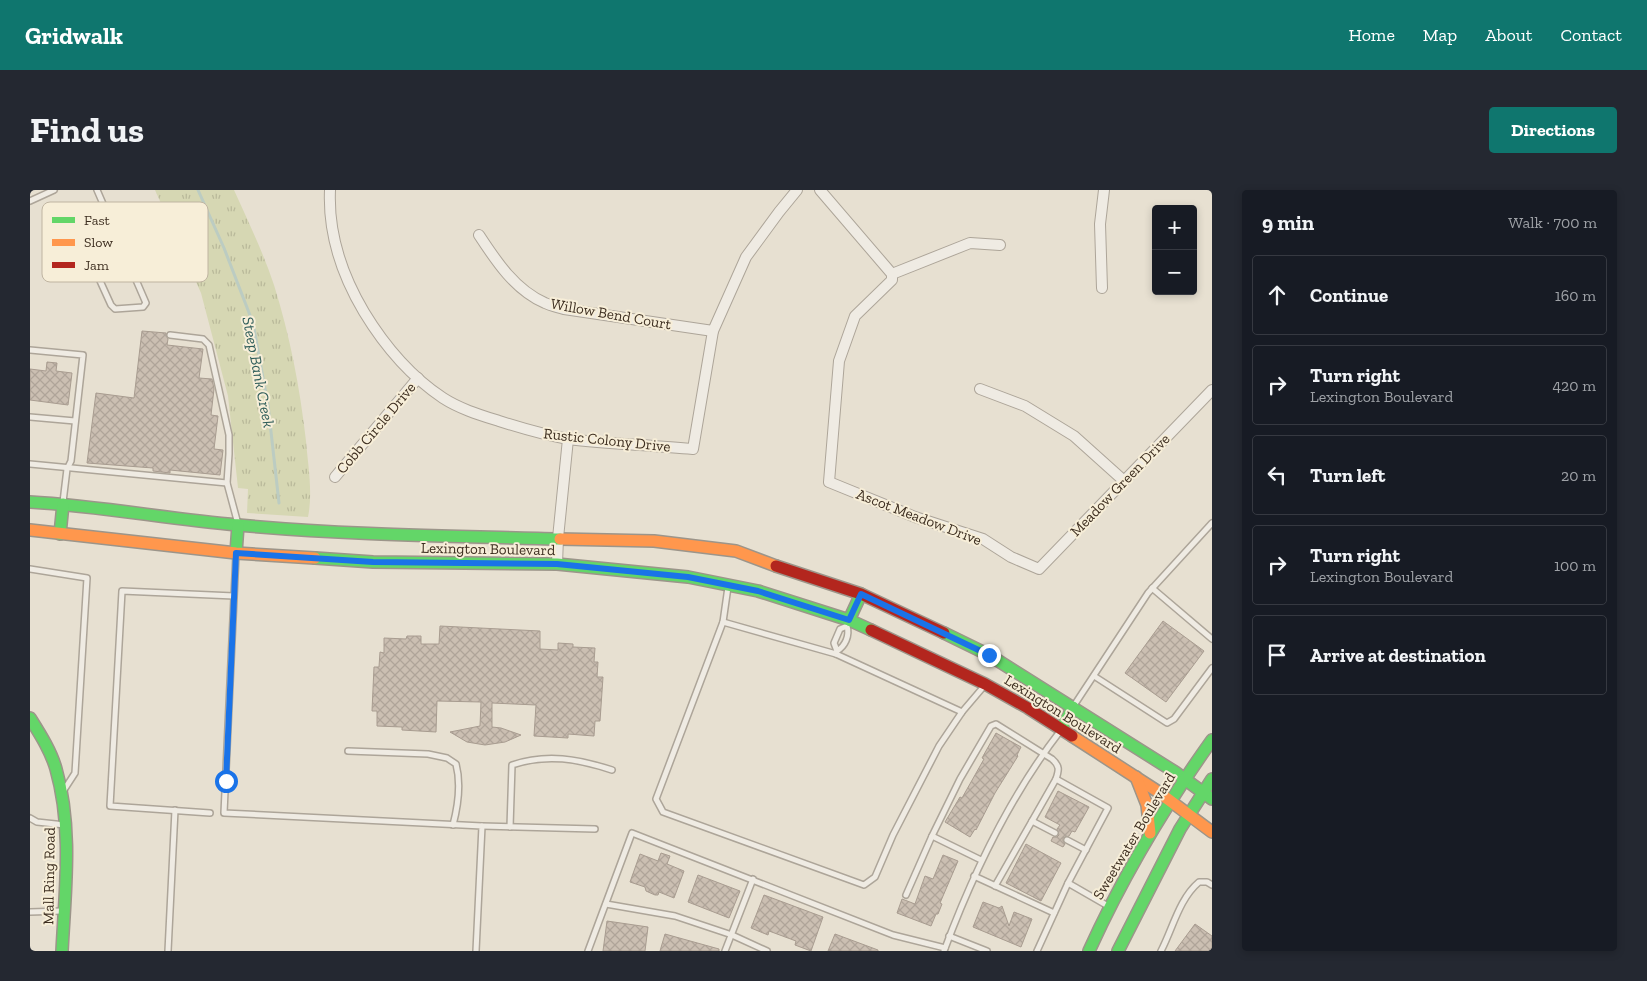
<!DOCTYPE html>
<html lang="en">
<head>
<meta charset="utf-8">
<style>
	:root { --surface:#171b24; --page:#242831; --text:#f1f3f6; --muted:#9ea1a6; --line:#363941; --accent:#0f766e }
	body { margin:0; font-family:"Zilla Slab",serif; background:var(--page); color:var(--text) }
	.controls { position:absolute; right:15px; top:15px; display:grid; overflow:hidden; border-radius:5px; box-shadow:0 2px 8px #0003 }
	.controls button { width:45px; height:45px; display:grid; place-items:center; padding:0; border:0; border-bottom:1px solid var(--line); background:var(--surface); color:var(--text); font:25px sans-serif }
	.stop { position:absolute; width:15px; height:15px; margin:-11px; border:4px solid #1a73e8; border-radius:50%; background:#fff }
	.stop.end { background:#1a73e8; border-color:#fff; box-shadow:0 1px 5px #0008 }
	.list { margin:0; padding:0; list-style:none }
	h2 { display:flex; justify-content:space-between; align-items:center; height:65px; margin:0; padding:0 20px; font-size:21px }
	h2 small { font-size:16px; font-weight:400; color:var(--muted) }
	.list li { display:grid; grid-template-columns:32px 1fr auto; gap:15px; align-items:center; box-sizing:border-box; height:80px; margin:0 10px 10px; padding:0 10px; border:1px solid var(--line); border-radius:5px }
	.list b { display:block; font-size:19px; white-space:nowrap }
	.list p { margin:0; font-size:16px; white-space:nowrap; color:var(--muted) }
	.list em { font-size:16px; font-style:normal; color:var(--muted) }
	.icon { flex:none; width:28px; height:28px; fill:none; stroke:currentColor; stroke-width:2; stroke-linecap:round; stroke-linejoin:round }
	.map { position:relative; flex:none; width:1182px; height:761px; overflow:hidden; border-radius:5px }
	header { display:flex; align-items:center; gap:30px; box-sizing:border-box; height:70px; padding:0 25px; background:var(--accent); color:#fff }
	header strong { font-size:24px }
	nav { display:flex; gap:28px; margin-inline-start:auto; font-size:18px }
	.intro { display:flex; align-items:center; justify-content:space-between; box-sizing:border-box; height:120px; padding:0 30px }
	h1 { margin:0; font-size:35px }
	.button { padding:12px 22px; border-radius:5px; background:var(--accent); color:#fff; font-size:18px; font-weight:700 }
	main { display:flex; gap:30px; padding:0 30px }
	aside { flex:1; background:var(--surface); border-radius:5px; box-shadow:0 2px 8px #0003 }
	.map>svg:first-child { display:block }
</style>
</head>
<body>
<header>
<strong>Gridwalk</strong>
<nav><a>Home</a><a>Map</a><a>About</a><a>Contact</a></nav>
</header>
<div class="intro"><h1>Find us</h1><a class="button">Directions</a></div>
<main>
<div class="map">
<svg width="1182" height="761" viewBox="0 0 1182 761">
	<defs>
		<pattern id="grass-tufts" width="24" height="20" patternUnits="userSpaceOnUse" patternTransform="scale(1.25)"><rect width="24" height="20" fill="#d6d7b3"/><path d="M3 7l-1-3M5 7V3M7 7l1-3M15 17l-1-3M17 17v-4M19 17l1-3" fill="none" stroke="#b9b99a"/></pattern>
		<pattern id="building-cross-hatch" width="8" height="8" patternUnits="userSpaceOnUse" patternTransform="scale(1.25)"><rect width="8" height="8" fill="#cbbfb2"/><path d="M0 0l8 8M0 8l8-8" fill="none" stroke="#afa499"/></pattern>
	</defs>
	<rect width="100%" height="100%" fill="#e7e0d1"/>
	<path fill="url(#grass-tufts)" d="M125,0H204C218,31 233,62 244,95C260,146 270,198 276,251C278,275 283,303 278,327L217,323L218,299L208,298L198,206L171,103Z"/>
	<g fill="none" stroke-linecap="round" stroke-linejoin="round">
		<path stroke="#bcccc2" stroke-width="3" d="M168,0L194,58L223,133L238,215L249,313"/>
	</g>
	<g fill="url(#building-cross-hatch)" stroke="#a89c90">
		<path d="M112,141L136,143L138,149L137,155L173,159L169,188L182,189L184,199L181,225L188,226L184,259L193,260L190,285L140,280V283L123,281V278L57,273L66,203L104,208Z"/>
		<path d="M17,172L27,173L26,181L42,183L38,215L0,210V179L16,181Z"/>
		<path d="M1133,431L1174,461L1136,512L1095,483Z"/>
		<path d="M410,436L510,441V459L528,460V453L543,454V457L565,458L564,472H568L567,487H573L570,531H565L564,546L538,544V548L504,546L506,515L462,513V537L471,538L491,545L475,552L455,555L437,552L420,542L450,536L451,512L407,511L406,542L372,540V537L347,536V521H342L344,477H349L350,462L354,463V448L376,449L377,446H391V454H409Z"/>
		<path d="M966,543L991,557L987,565L988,566L965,603L946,640L945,639L940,647L915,632L930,607L932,608L954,569L952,568Z"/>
		<path d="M1028,601L1059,617L1045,642L1042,641L1039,646L1033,648V651L1035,654L1033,657L1021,651L1023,647H1027L1029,645L1027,639L1030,635L1015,627Z"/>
		<path d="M996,654L1031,673L1011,711L976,693Z"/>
		<path d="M631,663L640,666L637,674L654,681L644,708L629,702L628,705H625L616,701L615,697L600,692L610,664L628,671Z"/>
		<path d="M913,665L928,671L910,713L912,714L908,724H906L901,736L867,723L872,709L885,714L895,686L903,689Z"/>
		<path d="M668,685L710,701L699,728L658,712Z"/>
		<path d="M734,705L793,727L781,761L765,755L766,751L739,741L738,745L721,738Z"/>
		<path d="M953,712L969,718L972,716L979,736L984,722L1002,729L991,757L943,737Z"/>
		<path d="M577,731L618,737L615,761H573Z"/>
		<path d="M1165,734L1182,746V761H1145Z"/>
		<path d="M635,744L689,759V761H630Z"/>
		<path d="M805,744L848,760V761H798Z"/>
	</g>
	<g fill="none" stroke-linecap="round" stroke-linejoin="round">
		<g stroke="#ada599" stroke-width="8">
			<g id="lane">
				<path d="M67,0L116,113L113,117L85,119L81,115L56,60L86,45"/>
				<path d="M0,11L24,0"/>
				<path d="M140,145L173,149L179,155L199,245V264L197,293L208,334"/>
				<path d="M0,160L53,165L41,271L37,279L33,312"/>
				<path d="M0,227L45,231"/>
				<path d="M0,274L197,293"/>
				<path d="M206,364L194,623L452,636L446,761"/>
				<path d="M0,379L57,388L45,583L34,600"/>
				<path d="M698,397L693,432L626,609L633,622L834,695L845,687L863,645L909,556L932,522L955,495"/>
				<path d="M1122,398L1182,449"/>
				<path d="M693,432L806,464"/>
				<path d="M817,436L810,439L804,453L807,461C815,456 820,446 817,436L819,431"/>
				<path d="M807,461L806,464L932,522"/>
				<path d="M1064,486L1137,533L1144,529L1182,478"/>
				<path d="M1043,517L1118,403L1182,333"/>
				<path d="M318,561L398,564L417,568L426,574C431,593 428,616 423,635"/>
				<path d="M180,623L80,616L92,401L204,406"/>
				<path d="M0,628L7,632L35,635"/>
				<path d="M1002,631L1025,643"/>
				<path d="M452,636L565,639"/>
				<path d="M480,637L482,575C517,563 548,569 582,580"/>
				<path d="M902,646L930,589L961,536L966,534L1022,569C1030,576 1029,580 1026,589L965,696"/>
				<path d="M1037,650L1056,660"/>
				<path d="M944,686L1024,723"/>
				<path d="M1038,693L1078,716"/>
				<path d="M876,705L902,646L951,670"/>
				<path d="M576,714L645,726L702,745L737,761"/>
				<path d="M0,722L32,721"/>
				<path d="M919,746L957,761"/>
				<path d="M138,761L145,620"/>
				<path d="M558,761L602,643L863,745L915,758"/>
				<path d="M695,761L723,689"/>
				<path d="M914,761C943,683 980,606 1031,540"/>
				<path d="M1007,761L1038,693L1078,618L1026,589"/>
				<path d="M1131,761C1143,738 1149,709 1169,692H1177L1182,695"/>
			</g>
		</g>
		<g stroke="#ada599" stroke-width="12">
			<g id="street">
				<path d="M300,0C298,44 312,85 334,122C354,155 380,186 413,208C430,219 450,225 469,231C491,238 515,245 538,249C579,254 622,255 663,259L683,141L716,67L749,22L767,0"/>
				<path d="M790,0L862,84"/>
				<path d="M449,45C466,71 485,100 515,113C521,116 528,117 534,119L683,141"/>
				<path d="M862,84V90L825,126L809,171L799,292L885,327L953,349L981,367L1009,379L1182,200"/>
				<path d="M862,84L940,53L970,55"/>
				<path d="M1072,98L1070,34L1074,0"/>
				<path d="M950,199L995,216L1044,246L1093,290"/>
				<path d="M305,287L388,188"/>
				<path d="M527,374L528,348L538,249"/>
			</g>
		</g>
		<g stroke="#9c958a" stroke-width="14">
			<g id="fast">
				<path d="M0,312C70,316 138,329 208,335C315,345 423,346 530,349"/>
				<path d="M30,344L33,314"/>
				<path d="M206,363L208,335"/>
				<path d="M285,368L343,372L527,374L658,387L728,401L819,430L841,440"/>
				<path d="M819,430L831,404"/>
				<path d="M914,443L959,465L1145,582L1182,609"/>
				<path d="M0,528C10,544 21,561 26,579C43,638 35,701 32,761"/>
				<path d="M1031,539L1043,517"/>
				<path d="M1059,761C1093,686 1134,617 1182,550"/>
				<path d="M1088,761L1150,639L1182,589"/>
			</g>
		</g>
		<g stroke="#9c958a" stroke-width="14">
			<g id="slow">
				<path d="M0,340L206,363L285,368"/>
				<path d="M530,349L624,351L706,361L746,376"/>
				<path d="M1042,546L1127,601L1182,642"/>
				<path d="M1106,587L1117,615L1120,643"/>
			</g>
		</g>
		<g stroke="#9c958a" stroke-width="14">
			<g id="jam">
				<path d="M746,376L831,404L914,443"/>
				<path d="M841,440L955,494L998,518L1042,546"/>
			</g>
		</g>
		<use href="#lane" stroke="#efebe3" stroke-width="5"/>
		<use href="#street" stroke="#efebe3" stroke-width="10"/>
		<use href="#fast" stroke="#63d668" stroke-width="11"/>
		<use href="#slow" stroke="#ff974d" stroke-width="11"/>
		<use href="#jam" stroke="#b3261e" stroke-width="11"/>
	</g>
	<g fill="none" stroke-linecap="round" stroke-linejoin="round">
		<path stroke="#1a73e8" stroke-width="6" d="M196,591L206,363L343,372L527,374L658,387L728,401L819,430L831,404L959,465"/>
	</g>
	<g text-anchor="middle" stroke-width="4" stroke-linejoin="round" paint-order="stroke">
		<g font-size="15" fill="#3d2e20" stroke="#f7eed8">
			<text transform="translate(581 124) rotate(10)" y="5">Willow Bend Court</text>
			<text transform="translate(346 238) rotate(-50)" y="5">Cobb Circle Drive</text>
			<text transform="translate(577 250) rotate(6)" y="5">Rustic Colony Drive</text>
			<text transform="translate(1090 295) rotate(-46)" y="5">Meadow Green Drive</text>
			<text transform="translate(889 327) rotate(21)" y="5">Ascot Meadow Drive</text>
			<text transform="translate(458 359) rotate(1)" y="5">Lexington Boulevard</text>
			<text transform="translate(1033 524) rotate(32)" y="5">Lexington Boulevard</text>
			<text transform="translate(1104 646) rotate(-59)" y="5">Sweetwater Boulevard</text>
			<text transform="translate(19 686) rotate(-89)" y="5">Mall Ring Road</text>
		</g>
		<g font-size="16" font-style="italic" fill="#2f5d5a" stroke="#f7eed8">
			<text transform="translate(229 182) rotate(79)" y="6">Steep Bank Creek</text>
		</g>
	</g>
	<rect x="12" y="12" width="166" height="80" rx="8" fill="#f7eed8" stroke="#bfb4a1" stroke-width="1"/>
	<rect x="22" y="27" width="23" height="6" fill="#63d668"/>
	<rect x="22" y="49" width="23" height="7" fill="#ff974d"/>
	<rect x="22" y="72" width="23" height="6" fill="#b3261e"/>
	<g font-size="14" fill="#3d2e20">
		<text x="54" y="35">Fast</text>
		<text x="54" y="57">Slow</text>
		<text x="54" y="80">Jam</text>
	</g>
</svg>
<div class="controls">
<button>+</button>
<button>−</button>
</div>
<div class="stop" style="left:196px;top:591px"></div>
<div class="stop end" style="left:959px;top:465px"></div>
</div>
<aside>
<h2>9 min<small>Walk · 700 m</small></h2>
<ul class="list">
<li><svg class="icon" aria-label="ahead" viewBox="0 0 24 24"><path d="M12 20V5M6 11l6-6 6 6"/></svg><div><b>Continue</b></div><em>160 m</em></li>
<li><svg class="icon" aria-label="right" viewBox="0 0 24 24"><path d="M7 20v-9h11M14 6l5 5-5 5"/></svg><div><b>Turn right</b><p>Lexington Boulevard</p></div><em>420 m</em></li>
<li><svg class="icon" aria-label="left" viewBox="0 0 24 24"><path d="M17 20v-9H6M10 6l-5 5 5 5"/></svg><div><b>Turn left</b></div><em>20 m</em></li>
<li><svg class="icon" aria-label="right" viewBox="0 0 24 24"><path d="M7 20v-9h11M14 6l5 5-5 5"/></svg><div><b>Turn right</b><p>Lexington Boulevard</p></div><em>100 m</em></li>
<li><svg class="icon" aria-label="arrive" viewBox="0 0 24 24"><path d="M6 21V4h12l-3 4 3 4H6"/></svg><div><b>Arrive at destination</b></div></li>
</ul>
</aside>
</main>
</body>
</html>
